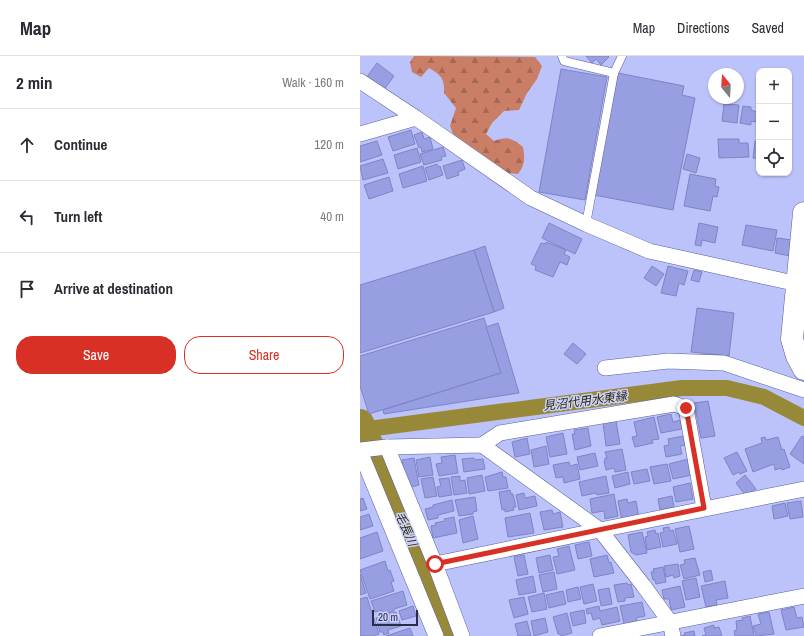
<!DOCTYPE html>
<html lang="en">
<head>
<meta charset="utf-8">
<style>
	:root { --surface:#fff; --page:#f2f2f3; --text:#2b2b33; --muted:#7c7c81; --line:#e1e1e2; --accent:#d93025 }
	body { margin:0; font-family:"Archivo Narrow","Noto Sans JP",sans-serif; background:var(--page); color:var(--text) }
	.controls { position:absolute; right:12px; top:12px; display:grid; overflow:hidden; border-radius:8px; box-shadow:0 1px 3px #0004 }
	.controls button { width:36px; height:36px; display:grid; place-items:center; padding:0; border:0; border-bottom:1px solid var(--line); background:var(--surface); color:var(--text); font:20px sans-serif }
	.compass { position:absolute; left:348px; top:12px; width:36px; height:36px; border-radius:50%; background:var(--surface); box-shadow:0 1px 3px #0004; rotate:342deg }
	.scale { position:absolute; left:12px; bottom:10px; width:46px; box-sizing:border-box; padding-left:4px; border:2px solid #2a2d48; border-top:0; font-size:11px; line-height:14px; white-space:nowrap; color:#2a2d48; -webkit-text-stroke:3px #cbd1fc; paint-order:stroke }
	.stop { position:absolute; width:12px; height:12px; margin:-9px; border:3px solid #d93025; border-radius:50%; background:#fff }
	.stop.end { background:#d93025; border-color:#fff; box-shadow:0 1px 4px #0008 }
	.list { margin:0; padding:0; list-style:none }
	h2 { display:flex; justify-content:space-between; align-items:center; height:52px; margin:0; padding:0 16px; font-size:17px }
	h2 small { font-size:13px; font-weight:400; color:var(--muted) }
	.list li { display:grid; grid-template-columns:26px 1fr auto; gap:12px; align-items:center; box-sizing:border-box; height:72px; padding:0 16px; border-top:1px solid var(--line) }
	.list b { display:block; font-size:15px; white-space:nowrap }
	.list em { font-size:13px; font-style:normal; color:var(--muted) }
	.actions { display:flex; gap:8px; padding:12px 16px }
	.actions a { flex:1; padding:9px 0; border:1px solid var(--accent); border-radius:16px; text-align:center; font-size:14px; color:var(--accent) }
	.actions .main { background:var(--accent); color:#fff }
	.icon { flex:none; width:22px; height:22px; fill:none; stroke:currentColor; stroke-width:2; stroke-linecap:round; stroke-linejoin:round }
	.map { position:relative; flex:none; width:444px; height:580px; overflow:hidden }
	header { display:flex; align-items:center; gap:24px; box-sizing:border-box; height:56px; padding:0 20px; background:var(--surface); border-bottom:1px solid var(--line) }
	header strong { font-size:19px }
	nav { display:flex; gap:22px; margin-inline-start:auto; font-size:14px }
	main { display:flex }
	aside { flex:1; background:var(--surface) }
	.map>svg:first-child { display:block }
</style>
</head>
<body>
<header>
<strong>Map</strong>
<nav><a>Map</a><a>Directions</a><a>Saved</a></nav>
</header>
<main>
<aside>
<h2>2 min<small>Walk · 160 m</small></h2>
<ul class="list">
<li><svg class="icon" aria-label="ahead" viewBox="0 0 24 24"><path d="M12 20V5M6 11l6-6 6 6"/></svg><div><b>Continue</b></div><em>120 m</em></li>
<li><svg class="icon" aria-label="left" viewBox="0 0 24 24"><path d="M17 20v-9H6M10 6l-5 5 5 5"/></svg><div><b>Turn left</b></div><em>40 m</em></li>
<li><svg class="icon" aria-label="arrive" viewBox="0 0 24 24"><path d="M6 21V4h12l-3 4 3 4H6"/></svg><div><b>Arrive at destination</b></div></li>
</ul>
<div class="actions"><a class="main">Save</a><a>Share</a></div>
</aside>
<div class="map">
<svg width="444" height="580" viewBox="0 0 444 580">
	<defs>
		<pattern id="forest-firs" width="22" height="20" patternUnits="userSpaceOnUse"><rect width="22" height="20" fill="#ca7e65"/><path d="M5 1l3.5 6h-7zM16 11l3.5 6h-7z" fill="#a46855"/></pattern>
	</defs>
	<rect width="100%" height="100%" fill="#bcc3fb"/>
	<path fill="url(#forest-firs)" d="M54,0L175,1L182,10L177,23L167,37L159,54L144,55L132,67L126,78L134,85C148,80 152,82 163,91C165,102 165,109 158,118L148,117L93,78L90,70L96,52L84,37C85,23 81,19 69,12L61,21L52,16L50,6Z"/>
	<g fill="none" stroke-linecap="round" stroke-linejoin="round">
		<path stroke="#988938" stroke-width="16" d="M0,374L322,332H367L404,341L444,362"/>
		<path stroke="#988938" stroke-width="28" d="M0,367L79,551L88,580"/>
	</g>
	<g fill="#979ee1" stroke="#7e84c5">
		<path d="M226,0H248L249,1L241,9L236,3L232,7Z"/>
		<path d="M17,7L34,20L23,35L6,22Z"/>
		<path d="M201,13L247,21L225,144L179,136Z"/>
		<path d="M258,17L324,30L322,39L335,42L313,154L234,139Z"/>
		<path d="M364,48L379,49L377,67L362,65Z"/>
		<path d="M383,50L391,51V54L397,56L396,66L391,65V69L380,67Z"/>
		<path d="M51,74L55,88L33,95L28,81Z"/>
		<path d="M62,76L64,83L70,81L73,93L62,96L61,91L59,92L54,79Z"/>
		<path d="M358,83H379V87H388L389,101L359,102Z"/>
		<path d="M17,85L22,99L0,106V90Z"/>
		<path d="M395,85L399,86V103L393,102Z"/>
		<path d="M83,91L86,100L81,101L82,104L64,109L60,98Z"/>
		<path d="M57,92L61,106L38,113L34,99Z"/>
		<path d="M327,98L340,102L336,117L323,113Z"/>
		<path d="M23,103L28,117L3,124L0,110Z"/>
		<path d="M102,104L105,113L98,116L99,119L87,123L83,110Z"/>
		<path d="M77,108L78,111L80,110L83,119L69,124L65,112Z"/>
		<path d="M63,110L67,125L43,132L39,118Z"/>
		<path d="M330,118L356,123L355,130L359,131L357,141L353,140L350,155L324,150Z"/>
		<path d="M29,121L33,135L9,143L4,129Z"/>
		<path d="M189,167L222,183L215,198L182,182Z"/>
		<path d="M339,167L358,171L355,187L342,184L341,190L335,189Z"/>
		<path d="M386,169L417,174L413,195L382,189Z"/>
		<path d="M417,182L433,184L430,200L415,197Z"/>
		<path d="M186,186L206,194L204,198L210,201L207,209L200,206L193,221L175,214L176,210L171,208L181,187L185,188Z"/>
		<path d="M125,190L144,252L134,256L114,194Z"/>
		<path d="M114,194L134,256L0,297V229Z"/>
		<path d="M292,210L304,218L296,230L284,222Z"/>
		<path d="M308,210L328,215L324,229L319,227L316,240L301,237Z"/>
		<path d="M334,214L342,216L339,226L331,224Z"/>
		<path d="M337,252L374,257L369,300L331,296Z"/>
		<path d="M124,262L141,317L9,358L0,330V300Z"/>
		<path d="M138,267L159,337L24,358L23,354L141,317L126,271Z"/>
		<path d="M213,287L226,298L217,308L204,298Z"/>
		<path d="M348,345L355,380L341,382L334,347Z"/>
		<path d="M311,358L313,366L320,364L322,373L301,377L297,361Z"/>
		<path d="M294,361L299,383L292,384L293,387L275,391L272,381L277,380L274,366Z"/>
		<path d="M256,365L260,388L246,390L243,367Z"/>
		<path d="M228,372L231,390L215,394L212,378H215L214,374Z"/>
		<path d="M203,377L207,398L190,401L186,381Z"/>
		<path d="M323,380L325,389L320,390L322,398L306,401L304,390L309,389L308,383Z"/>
		<path d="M442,380L444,381V408L430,398Z"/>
		<path d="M405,381L406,384L418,381L422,394L424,393L430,411L422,414L421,412L415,414L414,408L393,416L385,393L402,387L401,382Z"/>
		<path d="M167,382L170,398L155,401L152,386Z"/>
		<path d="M186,390L189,408L174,411L171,394Z"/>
		<path d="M262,393L266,414L255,416L254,412L246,414L244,405H245V402H247L245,396Z"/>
		<path d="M377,396L387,415L380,418L379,416L373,419L364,402Z"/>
		<path d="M235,397L238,410L220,414L217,401Z"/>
		<path d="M95,399L98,417L79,420L76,408L82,407L81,401Z"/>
		<path d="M70,401L73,419L59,421L56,404Z"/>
		<path d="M54,402L59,429L47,432L42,404Z"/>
		<path d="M114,402L115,404L123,403L125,413L104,416L102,403Z"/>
		<path d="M328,403L332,419L313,423L309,408Z"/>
		<path d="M209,406L210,410L217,408L220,423L204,427L203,421L196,422L193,409Z"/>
		<path d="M307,408L311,425L294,428L290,411Z"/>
		<path d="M287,413L290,425L274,428L271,416Z"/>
		<path d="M142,416L143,421H146L148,432L128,435L125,421Z"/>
		<path d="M268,416L270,428L255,432L252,420Z"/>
		<path d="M122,419L125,435L109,438L107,422Z"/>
		<path d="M385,419L396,433L386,440L376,427Z"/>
		<path d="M100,420V425L105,424L107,437L94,439L91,421Z"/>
		<path d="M246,420L249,437L237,439L236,437L222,440L219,426Z"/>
		<path d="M73,421L77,440L65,442L61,423Z"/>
		<path d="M89,422L92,439L79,441L77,431L81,430L79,423Z"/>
		<path d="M330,427L333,443L316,446L313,431Z"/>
		<path d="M150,434L151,438H153L156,451H153L154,454L145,456V453L142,454L139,436Z"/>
		<path d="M164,437L165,442L175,440L177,450L159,454L156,439Z"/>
		<path d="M254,438L258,460L245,463L244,455L232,457L230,443Z"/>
		<path d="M312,440L314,451L300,454L298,443Z"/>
		<path d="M115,441L117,455L113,456V458L99,460L95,444Z"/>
		<path d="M3,442L7,453L0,455V443Z"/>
		<path d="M267,443L268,447L276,445L279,461L262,465L258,445Z"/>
		<path d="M92,444L94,455L78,459V462L68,464L65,453L73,451V449Z"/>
		<path d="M441,445L443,461L430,463L427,447Z"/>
		<path d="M425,447L428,460L414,463L412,450Z"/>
		<path d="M192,454L193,458L200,456L203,471L184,474L180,456Z"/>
		<path d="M170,457L174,477L148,481L145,462Z"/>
		<path d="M9,458L13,470L0,474V461Z"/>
		<path d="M113,460L118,483L103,487L99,464Z"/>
		<path d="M94,461L97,477L73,482L71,470L76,469L75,467L85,465L84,463Z"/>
		<path d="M329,470L334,493L320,496L315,473Z"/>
		<path d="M309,471L310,475L313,474L317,488L303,491L300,477L304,476L303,472Z"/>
		<path d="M295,474L296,478L298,477L301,491L287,494L285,481L288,480L287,476Z"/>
		<path d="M17,476L23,495L0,503V482Z"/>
		<path d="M282,476L287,497L276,499L271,496L268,479Z"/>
		<path d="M229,486L232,500L218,503L215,489Z"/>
		<path d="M209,490L215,514L197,518L193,501L199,500L197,493Z"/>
		<path d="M164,499L168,518L158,520L154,501Z"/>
		<path d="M190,499L193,514L179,517L176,502Z"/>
		<path d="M247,499L249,507L251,506L254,517L234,521L230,503Z"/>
		<path d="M335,502L340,519L324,523L320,509L325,508L324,504Z"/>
		<path d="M25,505L28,515L30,514L34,525L31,526L34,535L10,543L0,514Z"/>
		<path d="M318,508L320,520L314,522L313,519L306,521L304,510Z"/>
		<path d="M303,511L306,526L296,528L295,524H293L291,516H294L293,513Z"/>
		<path d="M351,514L353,524L345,526L343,516Z"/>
		<path d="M194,516L197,533L183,536L179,519Z"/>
		<path d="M0,518L6,537L0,539Z"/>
		<path d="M173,520L176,536L159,539L156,524Z"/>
		<path d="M336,522L340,541L326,544L322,525Z"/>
		<path d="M365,525L368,542L356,544L357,549L346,551L341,530Z"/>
		<path d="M267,527L268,529L271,528L274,541L265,542V545L258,546L254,529Z"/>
		<path d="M233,528L237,545L224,548L220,531Z"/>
		<path d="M320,530L325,551L311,554L309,543H304L302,534Z"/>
		<path d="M218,531L221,543L208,546L206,534Z"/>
		<path d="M249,532L252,548L241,550L238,534Z"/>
		<path d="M43,535L47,549L34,553V555L23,559L22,554L15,556L11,545Z"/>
		<path d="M203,535L206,548L189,552L186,539Z"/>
		<path d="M184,537L187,553L172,556L168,541Z"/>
		<path d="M7,541L19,578L13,580H0V543Z"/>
		<path d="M164,541L168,558L154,562L149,544Z"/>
		<path d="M282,546L285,560L276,562L277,565L264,568L260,550Z"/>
		<path d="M53,550L56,560L42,564L39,555Z"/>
		<path d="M239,550L240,555L257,551L260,565L242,569L240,562L233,564L231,557L227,558L226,553Z"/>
		<path d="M434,551L437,562L442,561L444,571L426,574L421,554Z"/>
		<path d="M224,554L226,567L213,570L210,557Z"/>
		<path d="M36,556L41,570L28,574L29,577L24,579L23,576H20L16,562Z"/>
		<path d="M409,556L414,578L396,580L393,570L401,568L398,558Z"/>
		<path d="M207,557L212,577L201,580L200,578H198L193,561Z"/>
		<path d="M390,560L394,580H375L374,575L377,574L376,565L383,564L382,562Z"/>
		<path d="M185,562L188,576L174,580L171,565Z"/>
		<path d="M167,565L171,580H158L155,568Z"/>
		<path d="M354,569V572L359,571L362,580H342L346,579L344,572Z"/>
		<path d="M50,572L53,580H26Z"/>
		<path d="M334,575L335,580H320L325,579L324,577Z"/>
	</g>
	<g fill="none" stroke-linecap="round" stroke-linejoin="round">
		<g stroke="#595e9c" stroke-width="9">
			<g id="lane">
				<path d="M202,0L204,5L254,17"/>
				<path d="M226,168L254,17L262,0"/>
			</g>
		</g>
		<g stroke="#595e9c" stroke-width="16">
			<g id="street">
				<path d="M0,25L56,62L171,142L226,168L289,195L438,228"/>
				<path d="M0,78L56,62"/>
				<path d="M245,312L308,305L364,307L444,334"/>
				<path d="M122,389L140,377L314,348L326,352L344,452"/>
				<path d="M27,391L75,508L102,580"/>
				<path d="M0,394L27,391L122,389L240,474L283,529L310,566L313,580"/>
				<path d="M0,395L76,580"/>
				<path d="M75,508L240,474L444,433"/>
				<path d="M240,580L444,540"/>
			</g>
		</g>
		<g stroke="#595e9c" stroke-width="23">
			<path id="secondary" d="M444,157L432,283L437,300L444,313"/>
		</g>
		<use href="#lane" stroke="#fff" stroke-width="8"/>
		<use href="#street" stroke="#fff" stroke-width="15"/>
		<use href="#secondary" stroke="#fff" stroke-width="22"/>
	</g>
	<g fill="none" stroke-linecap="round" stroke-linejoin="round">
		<path stroke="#d93025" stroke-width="5" d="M75,508L344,452L326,352"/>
	</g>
	<g text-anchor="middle" stroke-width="3" stroke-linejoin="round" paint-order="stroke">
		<g font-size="12" font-style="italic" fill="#302a05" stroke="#cbd1fc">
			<text transform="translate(225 345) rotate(-7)" y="4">見沼代用水東縁</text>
			<text transform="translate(46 473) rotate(67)" y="4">毛長川</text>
		</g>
	</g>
</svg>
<div class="controls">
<button>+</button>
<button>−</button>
<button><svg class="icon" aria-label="locate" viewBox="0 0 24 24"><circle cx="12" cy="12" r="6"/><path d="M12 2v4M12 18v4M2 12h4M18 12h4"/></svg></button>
</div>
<svg class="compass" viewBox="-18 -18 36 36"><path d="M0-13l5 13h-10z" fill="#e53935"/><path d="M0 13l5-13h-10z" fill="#7c7c81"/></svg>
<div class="scale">20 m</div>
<div class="stop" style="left:75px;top:508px"></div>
<div class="stop end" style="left:326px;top:352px"></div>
</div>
</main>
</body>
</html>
